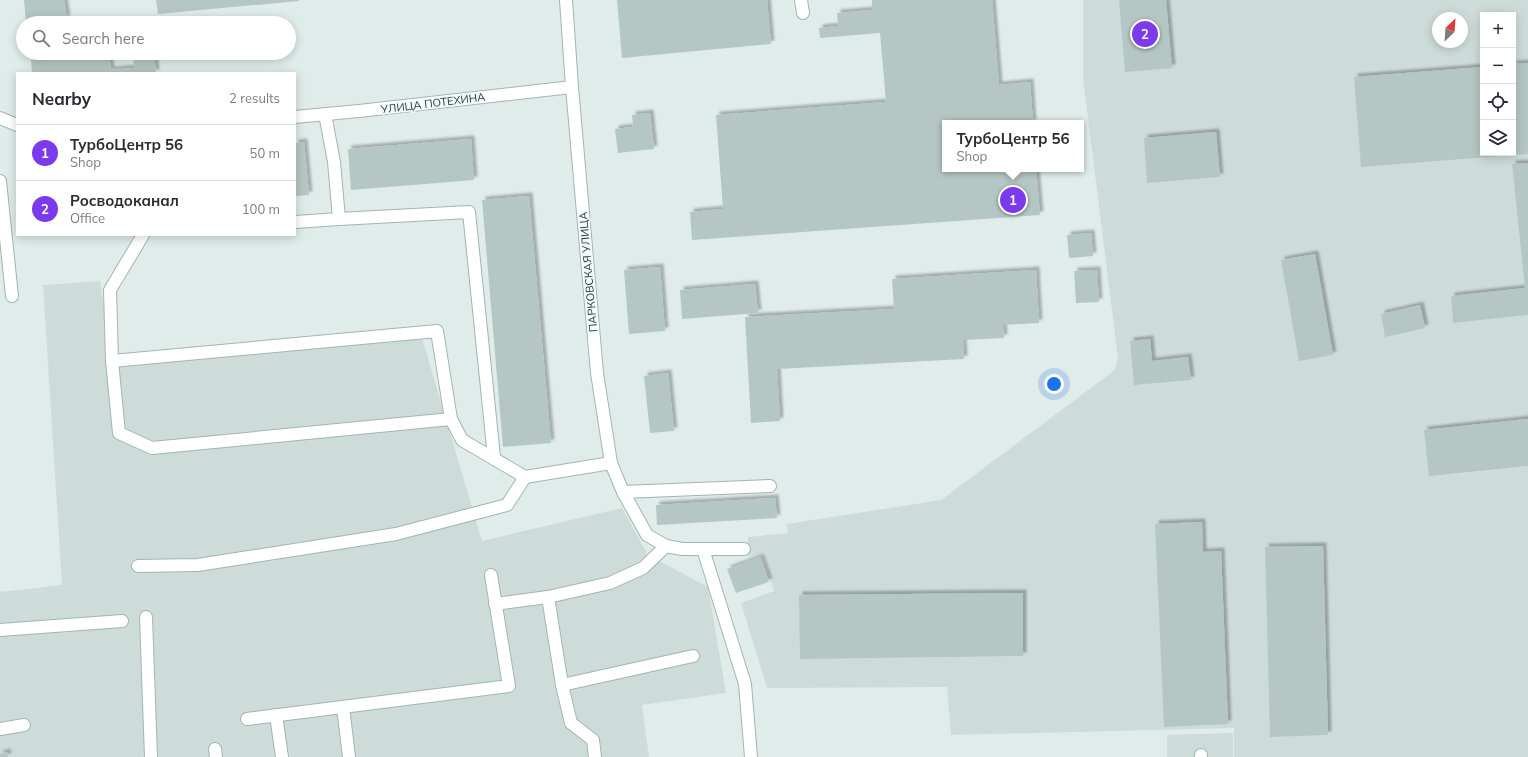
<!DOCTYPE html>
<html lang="en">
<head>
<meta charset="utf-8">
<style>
	:root { --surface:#fff; --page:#f2f2f3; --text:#2b2b33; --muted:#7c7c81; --line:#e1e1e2; --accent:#7c3aed }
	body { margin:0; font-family:Mulish,sans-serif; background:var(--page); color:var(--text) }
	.controls { position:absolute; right:12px; top:12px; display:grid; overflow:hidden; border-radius:0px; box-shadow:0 2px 10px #0003 }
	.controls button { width:36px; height:36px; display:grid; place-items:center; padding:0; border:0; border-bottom:1px solid var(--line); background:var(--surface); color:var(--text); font:20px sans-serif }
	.compass { position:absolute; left:1432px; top:12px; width:36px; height:36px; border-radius:50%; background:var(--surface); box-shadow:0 2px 10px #0003; rotate:25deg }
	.you { position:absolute; left:1054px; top:384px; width:14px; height:14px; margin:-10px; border:3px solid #fff; border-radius:50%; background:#1a73e8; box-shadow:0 0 0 6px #1a73e833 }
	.badge { display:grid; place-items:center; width:26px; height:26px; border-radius:50%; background:var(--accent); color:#fff; font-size:13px; font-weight:700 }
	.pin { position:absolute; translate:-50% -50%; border:2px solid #fff; box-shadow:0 1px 4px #0006 }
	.popup { position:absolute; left:942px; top:120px; width:142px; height:52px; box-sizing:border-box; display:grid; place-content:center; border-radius:0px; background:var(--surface); filter:drop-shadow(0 1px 3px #0005); font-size:13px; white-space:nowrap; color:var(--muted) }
	.popup b { font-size:15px; color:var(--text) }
	.popup::after { content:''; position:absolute; left:50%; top:100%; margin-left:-8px; border:8px solid transparent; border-top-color:var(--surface) }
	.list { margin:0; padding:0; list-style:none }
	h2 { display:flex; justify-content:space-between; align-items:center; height:52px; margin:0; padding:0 16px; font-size:17px }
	h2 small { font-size:13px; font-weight:400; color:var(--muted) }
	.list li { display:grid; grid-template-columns:26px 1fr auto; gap:12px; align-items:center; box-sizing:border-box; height:56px; padding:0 16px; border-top:1px solid var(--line) }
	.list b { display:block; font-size:15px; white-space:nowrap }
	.list p { margin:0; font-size:13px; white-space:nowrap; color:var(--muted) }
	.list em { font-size:13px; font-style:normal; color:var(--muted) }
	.icon { flex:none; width:22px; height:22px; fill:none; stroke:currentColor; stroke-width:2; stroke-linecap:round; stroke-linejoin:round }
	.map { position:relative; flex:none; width:1528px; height:757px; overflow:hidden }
	.search { position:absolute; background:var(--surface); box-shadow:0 2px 10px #0003; left:16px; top:16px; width:280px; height:44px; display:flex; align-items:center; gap:10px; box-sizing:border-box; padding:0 14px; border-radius:22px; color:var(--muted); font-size:15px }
	.panel { position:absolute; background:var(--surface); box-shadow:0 2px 10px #0003; left:16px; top:72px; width:280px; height:164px; border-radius:0px }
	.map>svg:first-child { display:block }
</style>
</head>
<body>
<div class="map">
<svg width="1528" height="757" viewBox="0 0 1528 757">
	<defs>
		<filter id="shadow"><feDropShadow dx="3.5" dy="-3.5" stdDeviation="1" flood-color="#0004"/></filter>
	</defs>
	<rect width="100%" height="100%" fill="#e0ecea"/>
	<g fill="#cedcd9" fill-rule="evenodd">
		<path d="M1083,0H1528V757H1234V728L951,735L947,687L767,688L741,603L774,591L763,554L748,557V537L788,533L787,524L941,500L1115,370L1118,359L1083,79ZM1483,15H1513V153H1483ZM1438,18H1462V42H1438Z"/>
		<path d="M100,281L112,362L422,338L482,541L622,508L648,555L708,587L726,693L642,705L649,757H0V592L62,585L43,285Z"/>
		<path d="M1233,733V757H1167V735Z"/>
	</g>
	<g fill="#b5c7c4" filter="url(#shadow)">
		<path d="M24,0H64L67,19L26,23Z"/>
		<path d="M156,0H299V1L158,14Z"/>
		<path d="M617,0H767L771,44L622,58Z"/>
		<path d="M872,0H992L999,85L1030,82L1033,123H945V169H1036L1040,215L692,240L690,212L723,209L716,115L886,102L880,33L820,38L819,28L838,26L837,13L872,10Z"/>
		<path d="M1119,0H1166L1172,68L1125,72Z"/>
		<path d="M109,53L111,70L134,68L133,53H154L156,73H32L31,60Z"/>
		<path d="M1528,63V154L1361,167L1354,77L1483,67V153H1513V64Z"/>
		<path d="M650,113L654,149L618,153L615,129L633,127L632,115Z"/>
		<path d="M1216,132L1220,177L1147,183L1144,138Z"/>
		<path d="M471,139L474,180L351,190L348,149Z"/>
		<path d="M304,142L309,195L295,196V143Z"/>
		<path d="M1528,163V315L1453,323L1451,296L1525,288L1512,164Z"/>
		<path d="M529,196L551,443L503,447L482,200Z"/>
		<path d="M1091,233L1093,256L1069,258L1067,235Z"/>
		<path d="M1315,254L1333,355L1299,361L1281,260Z"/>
		<path d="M660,267L665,331L629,334L624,270Z"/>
		<path d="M1036,270L1039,323L1003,325L1004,338L963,340L964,359L777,369L780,421L751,423L745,317L894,309L892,279Z"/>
		<path d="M1097,270L1099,302L1076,303L1074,271Z"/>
		<path d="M755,284L758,313L682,319L680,290Z"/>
		<path d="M1420,305L1425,328L1385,337L1381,314Z"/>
		<path d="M1150,339L1152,361L1188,357L1191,380L1134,385L1130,341Z"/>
		<path d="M668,373L674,431L650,433L644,376Z"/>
		<path d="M1528,419V466L1429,476L1424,430Z"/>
		<path d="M775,498L777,518L657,525L656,505Z"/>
		<path d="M1202,522L1203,552L1221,551L1228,724L1164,727L1155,524Z"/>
		<path d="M1323,546L1328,735L1270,737L1265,547Z"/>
		<path d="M760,557L769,582L736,593L727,569Z"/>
		<path d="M1023,593V656L800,659L799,595Z"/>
		<path d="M7,752L8,757H0V754Z"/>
	</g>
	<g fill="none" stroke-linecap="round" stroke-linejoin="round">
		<g stroke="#a3b4b3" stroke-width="14">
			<g id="minor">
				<path d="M566,0L572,87L597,373L611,463L623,492L647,535L666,546L682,549H744"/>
				<path d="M801,0L803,13"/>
				<path d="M295,117L359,111L572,87"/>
				<path d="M0,118L17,125"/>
				<path d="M0,181L12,296"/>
				<path d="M339,219L469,212L494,457"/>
				<path d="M295,222L339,219L334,162L325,114"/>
				<path d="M143,235L110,290L112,361L119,433L152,448L451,419"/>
				<path d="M112,361L437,331L451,419L462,440L525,477L611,463"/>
				<path d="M623,492L770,486"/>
				<path d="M666,546L643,568L610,583L548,597L562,685L693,656"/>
				<path d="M703,549L745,684L751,757"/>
				<path d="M138,566L198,565L396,534L507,505L525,477"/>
				<path d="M495,604L548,597"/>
				<path d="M146,617L151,757"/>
				<path d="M0,630L122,621"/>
				<path d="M562,685L571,723L593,740L595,757"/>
				<path d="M343,707L349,757"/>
				<path d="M276,715L282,757"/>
				<path d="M247,719L509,686L491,575"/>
				<path d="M0,729L24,725"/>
				<path d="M215,749L216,757"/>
				<path d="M1201,755V757"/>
			</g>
		</g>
		<use href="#minor" stroke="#fff" stroke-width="12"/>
	</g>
	<g text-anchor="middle" stroke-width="3.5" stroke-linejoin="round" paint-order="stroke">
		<g font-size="11" fill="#203d3d" stroke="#f1f8f7">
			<text transform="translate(433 103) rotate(-7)" y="4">УЛИЦА ПОТЕХИНА</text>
			<text transform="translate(588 272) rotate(-95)" y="4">ПАРКОВСКАЯ УЛИЦА</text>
		</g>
	</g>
</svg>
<div class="controls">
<button>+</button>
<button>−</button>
<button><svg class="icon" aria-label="locate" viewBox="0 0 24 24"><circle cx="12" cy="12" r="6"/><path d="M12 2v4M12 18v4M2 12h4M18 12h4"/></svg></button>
<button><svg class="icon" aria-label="layers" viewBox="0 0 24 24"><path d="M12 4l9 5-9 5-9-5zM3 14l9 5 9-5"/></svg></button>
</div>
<svg class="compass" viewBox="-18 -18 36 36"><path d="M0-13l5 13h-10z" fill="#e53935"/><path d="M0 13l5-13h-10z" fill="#7c7c81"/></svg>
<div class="you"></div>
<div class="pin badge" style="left:1013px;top:200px">1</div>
<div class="popup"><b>ТурбоЦентр 56</b>Shop</div>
<div class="pin badge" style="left:1145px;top:34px">2</div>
<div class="search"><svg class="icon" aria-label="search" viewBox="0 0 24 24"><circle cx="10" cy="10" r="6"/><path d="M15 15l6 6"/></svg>Search here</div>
<section class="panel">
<h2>Nearby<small>2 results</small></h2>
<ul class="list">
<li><span class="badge">1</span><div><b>ТурбоЦентр 56</b><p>Shop</p></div><em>50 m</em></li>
<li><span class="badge">2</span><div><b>Росводоканал</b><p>Office</p></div><em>100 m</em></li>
</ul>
</section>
</div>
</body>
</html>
